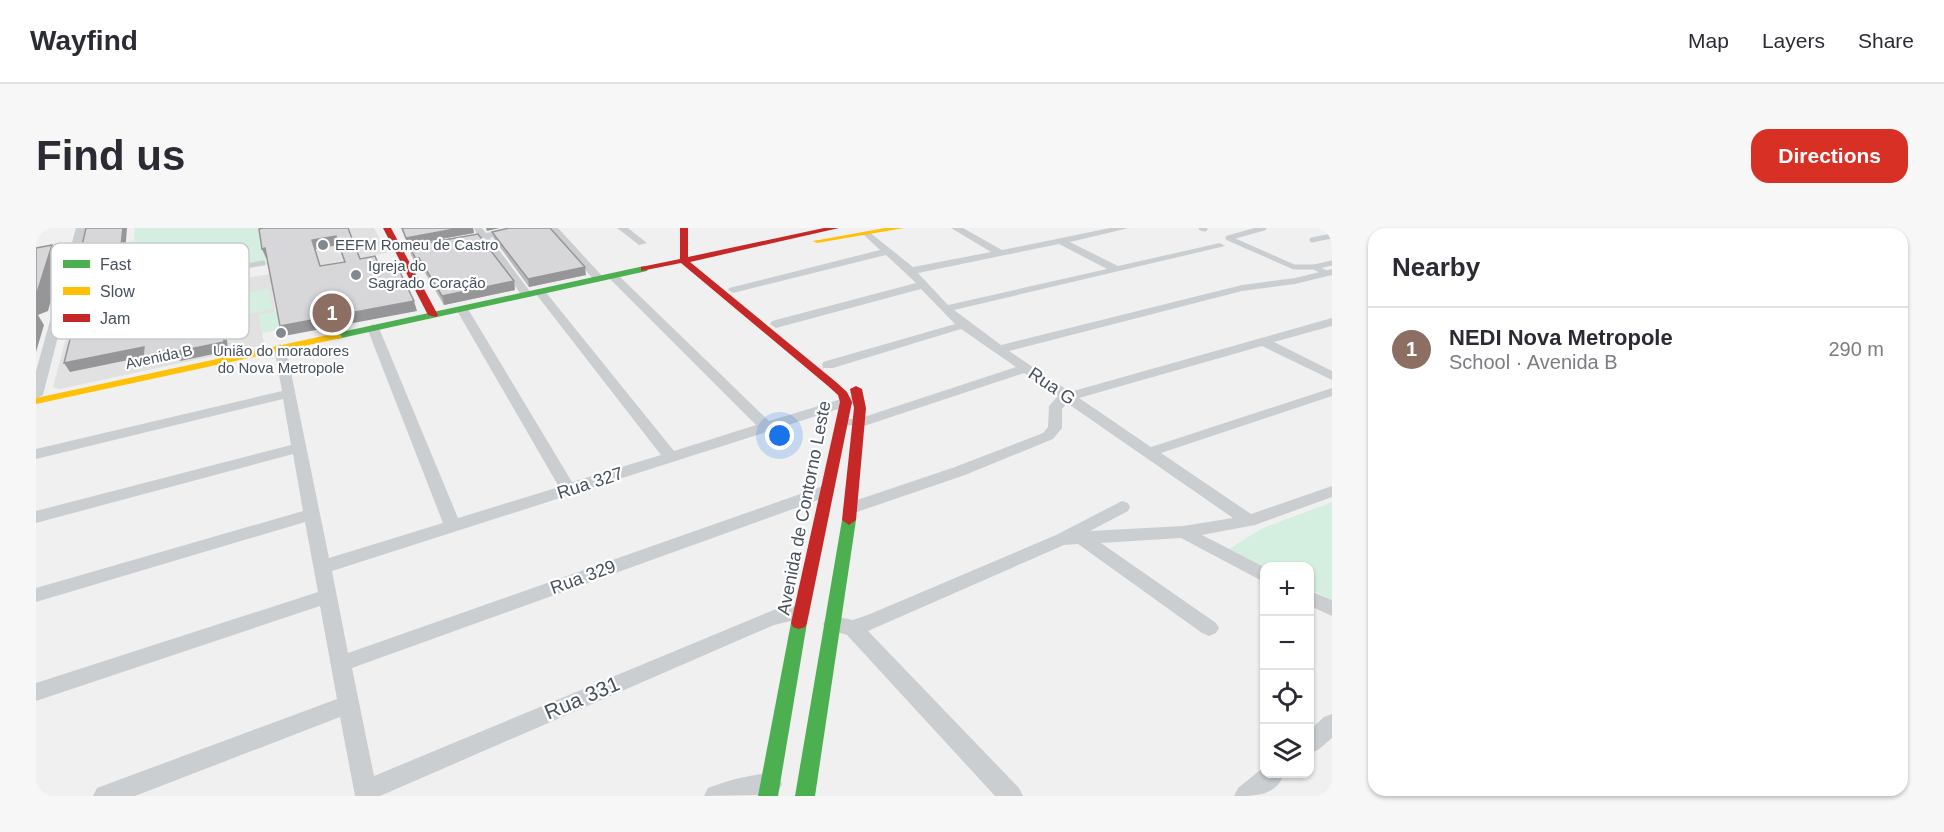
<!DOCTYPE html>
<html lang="en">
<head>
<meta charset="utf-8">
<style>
	:root { --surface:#fff; --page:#f7f7f7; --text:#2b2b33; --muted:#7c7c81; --line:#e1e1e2; --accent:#d93025 }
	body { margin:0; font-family:Helvetica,sans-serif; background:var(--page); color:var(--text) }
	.controls { position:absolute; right:18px; bottom:18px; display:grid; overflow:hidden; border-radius:12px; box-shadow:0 2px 4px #0004 }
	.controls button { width:54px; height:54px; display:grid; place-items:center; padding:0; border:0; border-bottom:2px solid var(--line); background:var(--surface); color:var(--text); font:30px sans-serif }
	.you { position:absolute; left:744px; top:208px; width:21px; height:21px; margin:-15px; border:4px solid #fff; border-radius:50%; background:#1a73e8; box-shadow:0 0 0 9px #1a73e833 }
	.badge { display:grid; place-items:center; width:39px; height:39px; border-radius:50%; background:var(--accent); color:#fff; font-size:20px; font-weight:700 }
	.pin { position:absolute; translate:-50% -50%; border:3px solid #fff; box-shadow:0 2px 6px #0006 }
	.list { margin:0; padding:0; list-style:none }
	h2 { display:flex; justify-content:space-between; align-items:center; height:78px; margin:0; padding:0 24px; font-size:26px }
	h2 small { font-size:20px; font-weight:400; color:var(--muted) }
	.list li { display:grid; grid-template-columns:39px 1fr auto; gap:18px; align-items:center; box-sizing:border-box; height:84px; padding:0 24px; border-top:2px solid var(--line) }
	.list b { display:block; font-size:22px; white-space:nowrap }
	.list p { margin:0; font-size:20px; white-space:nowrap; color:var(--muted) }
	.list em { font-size:20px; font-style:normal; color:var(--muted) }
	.icon { flex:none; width:33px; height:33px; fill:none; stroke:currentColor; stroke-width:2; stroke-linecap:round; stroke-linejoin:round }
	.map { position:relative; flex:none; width:1296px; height:568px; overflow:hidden; border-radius:18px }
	header { display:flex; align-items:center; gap:36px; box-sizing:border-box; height:84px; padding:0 30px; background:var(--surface); border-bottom:2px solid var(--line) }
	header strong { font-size:28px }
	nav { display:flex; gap:33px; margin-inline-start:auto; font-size:21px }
	.intro { display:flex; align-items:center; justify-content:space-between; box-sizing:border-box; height:144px; padding:0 36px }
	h1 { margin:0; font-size:42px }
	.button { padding:15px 27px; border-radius:18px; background:var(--accent); color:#fff; font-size:21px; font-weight:700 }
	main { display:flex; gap:36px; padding:0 36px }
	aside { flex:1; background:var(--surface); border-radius:18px; box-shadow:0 2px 4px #0004 }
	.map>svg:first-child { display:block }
</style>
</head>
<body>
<header>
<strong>Wayfind</strong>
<nav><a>Map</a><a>Layers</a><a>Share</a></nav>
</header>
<div class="intro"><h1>Find us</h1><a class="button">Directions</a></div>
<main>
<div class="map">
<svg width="1296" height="568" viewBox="0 0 1296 568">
	<rect width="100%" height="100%" fill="#f0f0f0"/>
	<path fill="#e2e1e2" d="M224,0H338L351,25L234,46L239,84L223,87L228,117L24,161L17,159L37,83L233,46Z"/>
	<g fill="#d4efe0">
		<path d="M99,0H224L232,37L111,57L114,15L90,18L91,14L98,13Z"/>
		<path d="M233,61L237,81L192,90L191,69Z"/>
		<path d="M258,80L262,98L226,105L223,87Z"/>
		<path d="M1296,274V372L1274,361V338L1228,339L1193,321L1225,301Z"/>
	</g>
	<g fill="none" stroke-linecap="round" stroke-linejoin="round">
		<g stroke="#cbced1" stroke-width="5">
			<path d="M1165,0L1169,1"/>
			<path d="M1228,0L1192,10L1258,39H1278"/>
			<path d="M1290,0L1296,2"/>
			<path d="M1276,12L1296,8"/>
			<path d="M65,37L99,31L98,56"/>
			<path d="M1290,45L1278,39L1296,35"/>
			<path d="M30,55L99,43"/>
			<path d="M26,69L227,35"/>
		</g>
		<g fill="#cbced1" fill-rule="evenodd">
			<path d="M40,0H50L7,167L0,171V143Z"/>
			<path d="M438,0H446L450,5L476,0H496L454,10L495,65V69H487L445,12L420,15V11L441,7Z"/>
			<path d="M512,0H522L567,49V53H559Z"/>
			<path d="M581,0H592L611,15L603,17Z"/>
			<path d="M915,0H927L966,22L1074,0H1093L1034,14L1082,38L1184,15L1189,18L918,82L965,117L1206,57L1259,50L1296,41V47L1259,56L1206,63L973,123L1034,164L1296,90V98L1238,114L1296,143V152L1226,118L1043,170L1115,219L1296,160V168L1125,225L1215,286L1296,258V269L1219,297L1166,307L1228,339V354L1145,310L1065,315L1180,395L1183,400L1180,405L1173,408L1166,405L1042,316L1028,317L832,403L983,560L987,568H959L811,407L790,401L787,396L790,391L797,388L817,392L834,386L1020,307L1086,273L1092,275L1094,279L1092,283L1054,303L1147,298L1197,290L1031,175L1026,181V200L1017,211L929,247L821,284H809L807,280L809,276L919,239L1007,205L1012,199L1013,178L1022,168L988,145L828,198L807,197L805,194L807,191H822L980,139L925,101L797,140H787L786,137L787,134L919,96L885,61L740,100L734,96L736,93L880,55L850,27L697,65L692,62L693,60L844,22L827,6L832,3L877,39L955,24ZM1023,16L1071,41L912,77L882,45Z"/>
			<path d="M577,45L581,46L733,193L819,167L826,171L824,174L296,343L312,425L784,259H796L798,263L796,267L316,440L338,548L740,381L765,377L772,379L774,384L772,389L738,397L344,568H319L304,489L99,568H57L61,560L69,557L301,471L284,378L0,473V455L282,364L269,294L0,374V360L267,283L257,226L0,295V283L255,217L247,171L0,231V221L246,163L238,120L244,116L250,120L293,330L407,295L331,100L337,96L343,100L422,290L523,259L420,81L426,78L432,81L536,254L625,227L500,66L498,64L504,61L508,62L638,223L720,197L573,50L572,48Z"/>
			<path d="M1274,363L1296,372V388L1274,378Z"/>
			<path d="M1296,486V510L1282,522L1274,525V502L1288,489Z"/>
			<path d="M1228,539V546H1248C1240,568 1220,568 1198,568L1202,560Z"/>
			<path d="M734,545L742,548L746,556L742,564L734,567L668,568L672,560C692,552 712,547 734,545Z"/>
		</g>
		<g fill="#4caf50" fill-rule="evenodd">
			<path d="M608,38L612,41L611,43L301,111L296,108L301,105Z"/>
			<path d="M813,287L820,292L779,568H759L806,292Z"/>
			<path d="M763,389L769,391L771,395L742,568H722L755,395L757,391Z"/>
		</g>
		<g fill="#ffc107" fill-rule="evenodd">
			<path d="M849,0H868L781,15L777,13Z"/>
			<path d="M301,105L306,108L305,110L0,176V170Z"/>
		</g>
		<g fill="#c62828" fill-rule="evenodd">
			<path d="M347,0H355L402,87L400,89L392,87Z"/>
			<path d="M644,0H652V29L788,0H803L654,34L800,154L811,164L816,174L771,395L769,399L763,401L757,399L755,395L804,174L802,167L792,158L645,35L605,43V39L644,31Z"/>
			<path d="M820,158L826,161L830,180L820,292L813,297L806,292L818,180L814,161Z"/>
		</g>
	</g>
	<g fill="#b9b9bb">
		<path d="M365,0H437L438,5L372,17Z"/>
		<path d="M456,4L550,47L493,59L458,11Z"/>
		<path d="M373,18L479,62L408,77L386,40H382L375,27Z"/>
	</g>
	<g fill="#969698">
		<path d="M87,0H91L89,25L82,26L81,29L44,36L40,29L78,19Z"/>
		<path d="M424,0H437L438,5L372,17L370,10Z"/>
		<path d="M450,0H464L451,3Z"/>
		<path d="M300,8L303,17L279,21L287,48L276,12Z"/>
		<path d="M16,17L26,34L12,83L2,87L8,97L0,124V66Z"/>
		<path d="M229,20L233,29L230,30L226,21Z"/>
		<path d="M383,30L386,40H382L380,31Z"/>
		<path d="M74,33L78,42L45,46L41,39Z"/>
		<path d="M549,39L550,47L493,59L492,51Z"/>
		<path d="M478,53L479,62L408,77L406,68Z"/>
		<path d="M378,73L381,83L248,108L244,98Z"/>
		<path d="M185,79L189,87L192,123L144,133L143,130L112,136L107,129L34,144L28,135L108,119Z"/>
	</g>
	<g fill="#d7d7d9" stroke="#969698" stroke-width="1.5" fill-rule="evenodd">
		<path d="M50,0H87L85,18L78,19V23L40,29L41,22H45Z"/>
		<path d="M227,0H312L324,31L339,28L344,40L357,39L363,42L378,73L244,98L229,20L226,21L223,1ZM300,8L309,34L284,38L276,12Z"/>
		<path d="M366,0H424L370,10Z"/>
		<path d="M473,0H514L549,39L492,51L456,4Z"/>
		<path d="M442,6L478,53L406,68L383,30L380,31L373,18Z"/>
		<path d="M16,17L1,65L0,66V20Z"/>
		<path d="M185,79L188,114L139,124V121L107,128L108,119L28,135L35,107L110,93L111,87L131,84V89Z"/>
	</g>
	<g fill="#828990" stroke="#fff" stroke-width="2">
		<circle cx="287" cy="17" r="6"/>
		<circle cx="320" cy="47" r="6"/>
		<circle cx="245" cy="105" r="6"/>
	</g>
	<g text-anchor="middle" stroke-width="4.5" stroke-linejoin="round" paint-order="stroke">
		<g font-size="15" fill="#47515c" stroke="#fff" text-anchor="start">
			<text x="299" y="22">EEFM Romeu de Castro</text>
			<text x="332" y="43">Igreja do<tspan x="332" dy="17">Sagrado Coração</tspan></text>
			<text x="245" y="128" text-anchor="middle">União do moradores<tspan x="245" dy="17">do Nova Metropole</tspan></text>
		</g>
		<g font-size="15" fill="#47515c" stroke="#fff">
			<text transform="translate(123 129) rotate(-12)" y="5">Avenida B</text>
		</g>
		<g font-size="18" fill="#47515c" stroke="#fff">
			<text transform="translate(1016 158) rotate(34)" y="6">Rua G</text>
			<text transform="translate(554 255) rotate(-18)" y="6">Rua 327</text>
			<text transform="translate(768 280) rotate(-79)" y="6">Avenida de Contorno Leste</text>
			<text transform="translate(547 349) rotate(-20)" y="6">Rua 329</text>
		</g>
		<g font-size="21" fill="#47515c" stroke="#fff">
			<text transform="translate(546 470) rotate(-23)" y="7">Rua 331</text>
		</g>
	</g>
	<rect x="15" y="15" width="198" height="96" rx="9" fill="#fff" stroke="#c8cbce" stroke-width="1.5"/>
	<rect x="27" y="32" width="27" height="8" fill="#4caf50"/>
	<rect x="27" y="59" width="27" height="8" fill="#ffc107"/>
	<rect x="27" y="86" width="27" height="8" fill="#c62828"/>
	<g font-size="16" fill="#47515c">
		<text x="64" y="42">Fast</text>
		<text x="64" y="69">Slow</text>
		<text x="64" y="96">Jam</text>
	</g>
</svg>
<div class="controls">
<button>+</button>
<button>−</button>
<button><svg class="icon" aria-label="locate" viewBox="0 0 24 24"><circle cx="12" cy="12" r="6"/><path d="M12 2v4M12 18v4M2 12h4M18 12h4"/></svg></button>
<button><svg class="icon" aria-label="layers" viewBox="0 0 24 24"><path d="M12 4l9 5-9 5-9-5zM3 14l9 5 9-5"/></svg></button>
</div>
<div class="you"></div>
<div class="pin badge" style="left:296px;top:85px;background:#8d6e63">1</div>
</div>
<aside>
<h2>Nearby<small></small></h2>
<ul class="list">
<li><span class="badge" style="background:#8d6e63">1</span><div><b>NEDI Nova Metropole</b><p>School · Avenida B</p></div><em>290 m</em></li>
</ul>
</aside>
</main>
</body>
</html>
